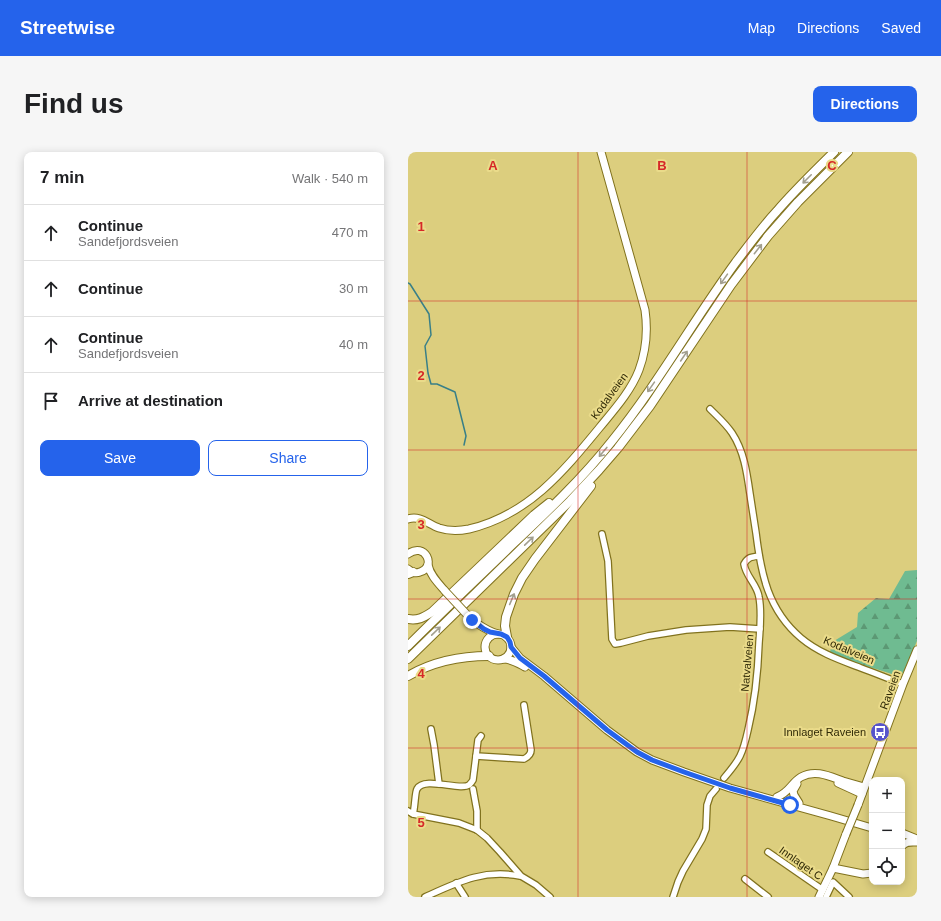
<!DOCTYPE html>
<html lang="en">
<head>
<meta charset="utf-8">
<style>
	:root { --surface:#fff; --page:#f6f6f6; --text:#202124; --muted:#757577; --line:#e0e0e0; --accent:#2563eb }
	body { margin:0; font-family:Arial,sans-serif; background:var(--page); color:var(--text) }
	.controls { position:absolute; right:12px; bottom:12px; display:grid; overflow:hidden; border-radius:8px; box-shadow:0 2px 10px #0003 }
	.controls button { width:36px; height:36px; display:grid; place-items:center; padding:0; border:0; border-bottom:1px solid var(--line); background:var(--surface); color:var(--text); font:20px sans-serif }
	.stop { position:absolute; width:12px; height:12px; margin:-9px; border:3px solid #2563eb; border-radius:50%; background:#fff }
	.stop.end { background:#2563eb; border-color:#fff; box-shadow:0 1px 4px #0008 }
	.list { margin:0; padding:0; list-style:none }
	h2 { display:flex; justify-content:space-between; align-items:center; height:52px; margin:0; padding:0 16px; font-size:17px }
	h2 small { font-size:13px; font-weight:400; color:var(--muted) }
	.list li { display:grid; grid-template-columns:26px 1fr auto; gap:12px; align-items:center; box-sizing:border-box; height:56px; padding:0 16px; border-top:1px solid var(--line) }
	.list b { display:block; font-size:15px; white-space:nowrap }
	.list p { margin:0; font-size:13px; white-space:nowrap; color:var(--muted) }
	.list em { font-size:13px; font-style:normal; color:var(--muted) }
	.actions { display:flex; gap:8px; padding:12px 16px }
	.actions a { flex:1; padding:9px 0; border:1px solid var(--accent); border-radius:8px; text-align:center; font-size:14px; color:var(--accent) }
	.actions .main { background:var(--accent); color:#fff }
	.icon { flex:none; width:22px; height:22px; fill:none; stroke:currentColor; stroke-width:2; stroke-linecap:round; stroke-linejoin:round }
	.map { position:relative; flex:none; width:509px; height:745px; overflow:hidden; border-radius:8px }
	header { display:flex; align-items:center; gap:24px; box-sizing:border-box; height:56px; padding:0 20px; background:var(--accent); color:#fff }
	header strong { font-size:19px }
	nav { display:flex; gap:22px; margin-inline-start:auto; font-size:14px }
	.intro { display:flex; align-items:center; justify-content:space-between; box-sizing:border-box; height:96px; padding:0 24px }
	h1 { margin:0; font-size:28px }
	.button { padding:10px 18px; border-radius:8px; background:var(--accent); color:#fff; font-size:14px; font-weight:700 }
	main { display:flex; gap:24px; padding:0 24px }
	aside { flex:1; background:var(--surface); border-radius:8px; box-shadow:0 2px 10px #0003 }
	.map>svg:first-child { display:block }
</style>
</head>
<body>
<header>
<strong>Streetwise</strong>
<nav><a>Map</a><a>Directions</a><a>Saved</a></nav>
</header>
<div class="intro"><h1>Find us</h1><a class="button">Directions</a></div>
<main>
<aside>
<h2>7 min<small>Walk · 540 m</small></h2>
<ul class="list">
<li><svg class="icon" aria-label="ahead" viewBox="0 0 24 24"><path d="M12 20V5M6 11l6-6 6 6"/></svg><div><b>Continue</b><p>Sandefjordsveien</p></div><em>470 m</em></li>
<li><svg class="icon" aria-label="ahead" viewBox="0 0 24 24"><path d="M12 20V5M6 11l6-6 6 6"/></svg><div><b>Continue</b></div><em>30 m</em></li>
<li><svg class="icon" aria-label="ahead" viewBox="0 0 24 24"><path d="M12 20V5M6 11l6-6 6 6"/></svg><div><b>Continue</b><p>Sandefjordsveien</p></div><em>40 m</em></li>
<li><svg class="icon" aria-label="arrive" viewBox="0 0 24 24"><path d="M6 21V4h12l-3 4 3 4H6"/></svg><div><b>Arrive at destination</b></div></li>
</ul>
<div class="actions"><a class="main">Save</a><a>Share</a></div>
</aside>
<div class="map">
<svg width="509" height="745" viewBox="0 0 509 745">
	<defs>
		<pattern id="forest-firs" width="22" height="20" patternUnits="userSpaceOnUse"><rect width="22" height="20" fill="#6fbb91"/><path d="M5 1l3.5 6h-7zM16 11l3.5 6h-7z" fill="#5c9874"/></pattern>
	</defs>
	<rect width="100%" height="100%" fill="#dcce7e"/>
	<path fill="url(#forest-firs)" d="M509,418V489L495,521L492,523H487L449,511L425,502L422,500L423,496L426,489L449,475L450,461L468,446L481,447L497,419Z"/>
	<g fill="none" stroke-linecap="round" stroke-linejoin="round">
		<path stroke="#387f88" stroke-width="1.5" d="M0,131L2,132L21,162L23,183L17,194L20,221L23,232H29L47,240L58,284L56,293"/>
		<g stroke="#81721e" stroke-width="8">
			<g id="minor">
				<path d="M302,257C310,265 318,272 324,281C336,299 339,321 342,342C344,355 346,368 348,381C353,422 360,458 393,486C411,501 432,508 453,516C467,521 481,527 495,532"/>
				<path d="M194,382L200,409L204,487L207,492L213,491L240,484L278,478L322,475L352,477"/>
				<path d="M23,577L26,593L31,632"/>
				<path d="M68,604L116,607C120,605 123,603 123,598L116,553"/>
				<path d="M316,626C322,619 328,612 332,604C336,596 338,587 340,578C347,549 350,520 351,491C352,476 354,460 351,445C349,432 338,425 336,412C340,405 343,405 351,404"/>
				<path d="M65,637L69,659V678"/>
				<path d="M0,659L5,662L51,671L69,678L79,686L92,700L113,724L128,733L142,745"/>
				<path d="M5,662C7,656 7,640 9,637C16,624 52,639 61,633C63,631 64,630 65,628L70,588L73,584"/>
				<path d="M360,700L415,738"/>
				<path d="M337,727L360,745"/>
				<path d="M48,731L57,745"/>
				<path d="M17,745C50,730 75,717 112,724"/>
				<path d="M265,745L270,730L275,719L294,687L298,677L299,653L302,644L308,637"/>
				<path d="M418,745L425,730L441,745"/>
			</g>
		</g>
		<g stroke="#81721e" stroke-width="9">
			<g id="major">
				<path d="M0,367C12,363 20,372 31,376C40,379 51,379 61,377C120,363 155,320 192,275C206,258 223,239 231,218C238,199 240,179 237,158L193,0"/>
				<path d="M0,402C17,389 29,415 12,420C7,422 4,420 0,417"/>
				<path d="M20,413C22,423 30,431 37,439"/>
				<path d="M64,468C73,474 79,479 90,482"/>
				<circle cx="90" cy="495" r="13"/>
				<path d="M103,495L112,506L136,524L199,578L229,600L244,608L276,620L322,636L423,664L464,676"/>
				<path d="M95,507C104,507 110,511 117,515"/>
				<path d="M430,631L454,642"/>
				<path d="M389,632L385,639L386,643L391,651"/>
				<path d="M369,645C382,640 383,631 393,625C407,617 421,624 435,629C442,631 449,633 456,635"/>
				<path d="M450,653L495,532L509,498"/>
				<path d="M494,681L509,687"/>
				<path d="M494,694C498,689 503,690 509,690"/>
				<path d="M425,716L455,722L464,721"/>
				<path d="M411,745L425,716L438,682"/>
			</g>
		</g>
		<g stroke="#81721e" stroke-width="10">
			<g id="highway">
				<path d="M0,422L5,420"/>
				<path d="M0,467C10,469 16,465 24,460L126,363L141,351"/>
				<path d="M99,485L97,474L98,465L106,442L114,426L127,407L183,334"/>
				<path d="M0,494C34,460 69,427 104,393C139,360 174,327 204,289C250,232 285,169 328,110C341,93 354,75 369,59C387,38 407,19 426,0"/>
				<path d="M0,507L162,349L191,318L210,296L242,254L323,133L360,84L390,50L440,0"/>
				<path d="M0,524C24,510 54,504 81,504"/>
			</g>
		</g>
		<use href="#minor" stroke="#fff" stroke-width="5.5"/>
		<use href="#major" stroke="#fff" stroke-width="7"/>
		<use href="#highway" stroke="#fff" stroke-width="8"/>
		<g stroke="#81721e" stroke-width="9" stroke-linecap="butt">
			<g id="major-bridge">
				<path d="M37,439L64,468"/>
				<path d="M438,682L450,653"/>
			</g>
		</g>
		<use href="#major-bridge" stroke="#fff" stroke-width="7"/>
	</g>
	<defs><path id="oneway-shaft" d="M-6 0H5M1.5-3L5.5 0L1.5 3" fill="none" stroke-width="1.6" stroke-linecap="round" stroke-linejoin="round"/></defs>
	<g stroke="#a29f8f">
		<use href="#oneway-shaft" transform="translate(399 27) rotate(135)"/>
		<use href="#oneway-shaft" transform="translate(350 97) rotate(-52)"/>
		<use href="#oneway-shaft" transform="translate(316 127) rotate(125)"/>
		<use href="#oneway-shaft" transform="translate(276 204) rotate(-56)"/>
		<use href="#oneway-shaft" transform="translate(243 235) rotate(125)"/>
		<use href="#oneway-shaft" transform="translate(195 300) rotate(130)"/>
		<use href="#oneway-shaft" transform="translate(121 389) rotate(-44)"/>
		<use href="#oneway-shaft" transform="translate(104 447) rotate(-67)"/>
		<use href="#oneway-shaft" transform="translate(28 479) rotate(-44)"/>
	</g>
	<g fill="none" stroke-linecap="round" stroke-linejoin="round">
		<path stroke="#2563eb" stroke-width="5" d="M64,468L76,477L82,480L93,482L99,485L102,490L103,495L112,506L136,524L199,578L229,600L244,608L276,620L322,636L382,653"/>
	</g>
	<path fill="none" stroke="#d62828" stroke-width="1" stroke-opacity="0.55" d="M170,0V745M339,0V745M0,149H509M0,298H509M0,447H509M0,596H509"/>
	<defs>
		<g id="bus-disc" transform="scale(1)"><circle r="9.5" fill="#5754cc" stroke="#eadb8a"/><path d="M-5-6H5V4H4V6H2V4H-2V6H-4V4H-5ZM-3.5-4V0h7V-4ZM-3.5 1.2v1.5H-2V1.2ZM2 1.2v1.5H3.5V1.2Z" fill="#fff"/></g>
	</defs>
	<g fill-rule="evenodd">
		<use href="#bus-disc" x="472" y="580"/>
	</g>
	<g text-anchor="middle" stroke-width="4" stroke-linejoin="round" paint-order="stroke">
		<g font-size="11" fill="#302a07" stroke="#eadb8a">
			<text transform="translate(201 244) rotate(-54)" y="4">Kodalveien</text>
			<text transform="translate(441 498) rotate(23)" y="4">Kodalveien</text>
			<text transform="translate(339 511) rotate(-85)" y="4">Natvalveien</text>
			<text transform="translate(482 538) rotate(-70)" y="4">Raveien</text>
			<text transform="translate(393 711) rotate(35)" y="4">Innlaget C</text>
		</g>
		<g font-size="11" fill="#302a07" stroke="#eadb8a" text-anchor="end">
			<text x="458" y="584">Innlaget Raveien</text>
		</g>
	</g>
	<g font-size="13" text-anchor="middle" font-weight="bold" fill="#d62828" stroke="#eadb8a" stroke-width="4" stroke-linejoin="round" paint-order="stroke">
		<text x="85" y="18">A</text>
		<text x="254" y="18">B</text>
		<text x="424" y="18">C</text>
		<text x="13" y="79">1</text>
		<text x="13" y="228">2</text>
		<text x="13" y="377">3</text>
		<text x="13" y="526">4</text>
		<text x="13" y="675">5</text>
	</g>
</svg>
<div class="controls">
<button>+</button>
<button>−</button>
<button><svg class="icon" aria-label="locate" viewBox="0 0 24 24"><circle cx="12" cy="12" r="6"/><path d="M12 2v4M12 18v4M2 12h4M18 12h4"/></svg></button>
</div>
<div class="stop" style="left:382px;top:653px"></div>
<div class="stop end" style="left:64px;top:468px"></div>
</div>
</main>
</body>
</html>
